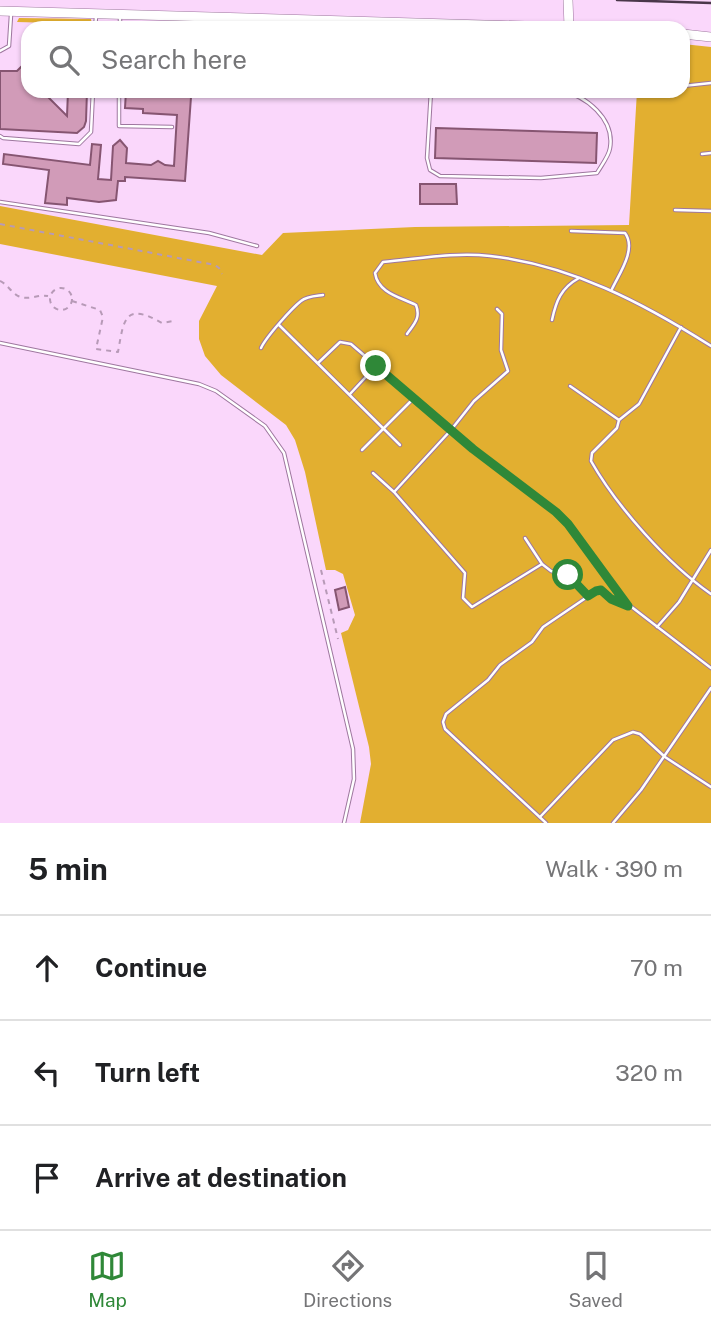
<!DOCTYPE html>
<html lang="en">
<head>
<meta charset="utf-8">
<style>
	:root { --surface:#fff; --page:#f2f2f2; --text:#202124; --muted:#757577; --line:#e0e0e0; --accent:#2f8838 }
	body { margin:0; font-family:"Public Sans",sans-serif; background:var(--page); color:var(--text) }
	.stop { position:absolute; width:21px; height:21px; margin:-16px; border:5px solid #2f8838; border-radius:50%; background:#fff }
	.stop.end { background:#2f8838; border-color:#fff; box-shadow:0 2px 7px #0008 }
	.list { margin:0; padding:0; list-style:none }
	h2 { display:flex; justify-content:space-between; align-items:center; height:91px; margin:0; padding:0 28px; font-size:30px }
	h2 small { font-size:23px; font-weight:400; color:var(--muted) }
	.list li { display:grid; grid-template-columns:46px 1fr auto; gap:21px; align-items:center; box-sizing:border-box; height:105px; padding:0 28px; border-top:2px solid var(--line) }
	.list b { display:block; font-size:26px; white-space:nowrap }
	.list em { font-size:23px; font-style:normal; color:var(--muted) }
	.icon { flex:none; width:38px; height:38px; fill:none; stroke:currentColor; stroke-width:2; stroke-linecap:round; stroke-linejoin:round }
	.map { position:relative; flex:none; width:711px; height:823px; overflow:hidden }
	.search { position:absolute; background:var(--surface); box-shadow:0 2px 5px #0004; left:21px; right:21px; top:21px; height:77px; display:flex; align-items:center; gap:18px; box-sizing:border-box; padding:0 24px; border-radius:21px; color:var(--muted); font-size:26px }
	.sheet { height:406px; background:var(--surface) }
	nav { display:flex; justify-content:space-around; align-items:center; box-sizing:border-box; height:98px; border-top:2px solid var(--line); background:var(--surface); font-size:19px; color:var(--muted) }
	nav a { display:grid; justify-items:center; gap:4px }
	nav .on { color:var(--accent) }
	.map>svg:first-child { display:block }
</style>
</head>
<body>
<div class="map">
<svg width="711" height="823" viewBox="0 0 711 823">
	<rect width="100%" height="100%" fill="#fad7fb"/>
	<g fill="#e2af30">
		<path d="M19,18L91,19L92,24L17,22Z"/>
		<path d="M683,44L711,47V823H360L371,764L369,747L341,633L348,630L355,615L343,574L335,570H326L305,472L295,440L286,425L221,375L205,356L199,339V321L217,286L0,244V206L262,255L283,233L415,227L629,225L637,91H683Z"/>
	</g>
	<g fill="#d19bb8" stroke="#865571" stroke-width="2">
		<path d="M28,60V91H42L67,116L68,91H87L86,121L84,127L77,133L0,129V71H17Z"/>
		<path d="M126,91H142L141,94L191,97L185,181L125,177V181H118L116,200L99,202L67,198V205L45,203L49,170L3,164L4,154L90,165L92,144L101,145L98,179L111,180L113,146L120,140L127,148L126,163L151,165L158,161L165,165L174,166L177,115L143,113V109L125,108Z"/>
		<path d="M436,128L597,133L596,163L435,158Z"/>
		<path d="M420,184H456L457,204H420Z"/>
		<path d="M345,587L349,607L339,610L335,590Z"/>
	</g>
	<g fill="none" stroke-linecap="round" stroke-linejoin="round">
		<g stroke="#9e779f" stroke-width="4.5">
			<g id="lane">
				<path d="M95,28L96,17"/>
				<path d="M120,28V17"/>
				<path d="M0,51L9,46L11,15"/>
				<path d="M683,86L711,83"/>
				<path d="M119,91V126L172,127"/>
				<path d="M431,91L427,158L430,170L440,176L541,178L597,173C601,166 609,156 610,148C615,119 586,95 560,91"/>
				<path d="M0,136L3,138L79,144L91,132L93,91"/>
				<path d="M702,154L711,153"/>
				<path d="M0,202L209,233L257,246"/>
				<path d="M675,210L711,211"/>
				<path d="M571,231L625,233C637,249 619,274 612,289"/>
				<path d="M552,320C556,301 561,288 579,278"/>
				<path d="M279,325L400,445"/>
				<path d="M681,327L639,404L619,420L617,428L592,453L591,461C617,507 668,564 711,594"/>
				<path d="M407,334C414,324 421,318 416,305C400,297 378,293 375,273L383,262C418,259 454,252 490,256C571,265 643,303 711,346"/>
				<path d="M0,343L199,384L216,391L265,426L284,453L353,749L354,779L344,823"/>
				<path d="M261,348C266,337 292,308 301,301C307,296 316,296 323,295"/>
				<path d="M318,363L340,342L351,344L473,449L556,512L568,524L629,605L711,668"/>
				<path d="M570,386L619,420"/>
				<path d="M350,394L376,366"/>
				<path d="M362,450L414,398"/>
				<path d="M373,473L394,492L465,573L463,598L472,607L542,564"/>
				<path d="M395,491L451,430L474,401L508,371L501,350L502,314L497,309"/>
				<path d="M525,538L542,564L551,571L568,575L588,595"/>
				<path d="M657,627L679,602L711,550"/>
				<path d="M540,817L613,740L633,732L640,734L665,757L711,787"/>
				<path d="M546,823L445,729L443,722L446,714L488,680L500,665L532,642L543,627L596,591L601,590L611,599L627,605"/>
				<path d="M613,823L641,790L711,688"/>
			</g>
		</g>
		<g stroke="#9e779f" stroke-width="10">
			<g id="secondary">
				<path d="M568,0L569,27"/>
				<path d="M0,11L592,28"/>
				<path d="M683,34L711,37"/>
			</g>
		</g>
		<g stroke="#b79ab7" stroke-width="2" stroke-dasharray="5 5" stroke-linecap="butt">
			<path d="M0,224L215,265L219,268L222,274"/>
			<path d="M0,281C7,284 11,292 18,296C28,301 38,294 48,296"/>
			<circle cx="61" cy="299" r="11"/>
			<path d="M72,301L100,310L103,317L96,349L118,352C124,318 125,302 162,323L173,321"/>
			<path d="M321,570L338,639"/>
		</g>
		<use href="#lane" stroke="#fff" stroke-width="2.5"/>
		<use href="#secondary" stroke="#fff" stroke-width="9"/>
		<path stroke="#4a374a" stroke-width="2.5" d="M617,0L711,3"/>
	</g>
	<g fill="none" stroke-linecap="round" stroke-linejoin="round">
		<path stroke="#2f8838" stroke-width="9" d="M376,366L473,449L556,512L568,524L628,606L611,599L601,590L596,591L588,596L568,575"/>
	</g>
</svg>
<div class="stop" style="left:568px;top:575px"></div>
<div class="stop end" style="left:376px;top:366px"></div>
<div class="search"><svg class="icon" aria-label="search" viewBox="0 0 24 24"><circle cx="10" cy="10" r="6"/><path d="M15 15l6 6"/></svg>Search here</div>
</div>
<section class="sheet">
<h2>5 min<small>Walk · 390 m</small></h2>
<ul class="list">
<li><svg class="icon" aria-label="ahead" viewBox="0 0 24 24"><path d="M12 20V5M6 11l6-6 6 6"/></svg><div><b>Continue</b></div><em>70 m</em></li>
<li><svg class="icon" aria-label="left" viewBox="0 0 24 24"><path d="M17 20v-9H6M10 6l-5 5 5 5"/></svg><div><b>Turn left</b></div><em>320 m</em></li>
<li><svg class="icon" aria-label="arrive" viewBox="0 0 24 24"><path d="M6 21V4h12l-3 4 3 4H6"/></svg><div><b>Arrive at destination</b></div></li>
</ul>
</section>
<nav>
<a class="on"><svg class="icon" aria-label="map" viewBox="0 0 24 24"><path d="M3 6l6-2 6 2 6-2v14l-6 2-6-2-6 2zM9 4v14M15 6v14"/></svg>Map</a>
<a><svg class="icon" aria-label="directions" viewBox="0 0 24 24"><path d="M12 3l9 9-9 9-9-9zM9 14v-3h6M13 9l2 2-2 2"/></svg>Directions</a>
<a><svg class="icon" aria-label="saved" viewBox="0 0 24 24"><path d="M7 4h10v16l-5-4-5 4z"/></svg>Saved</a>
</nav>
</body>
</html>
